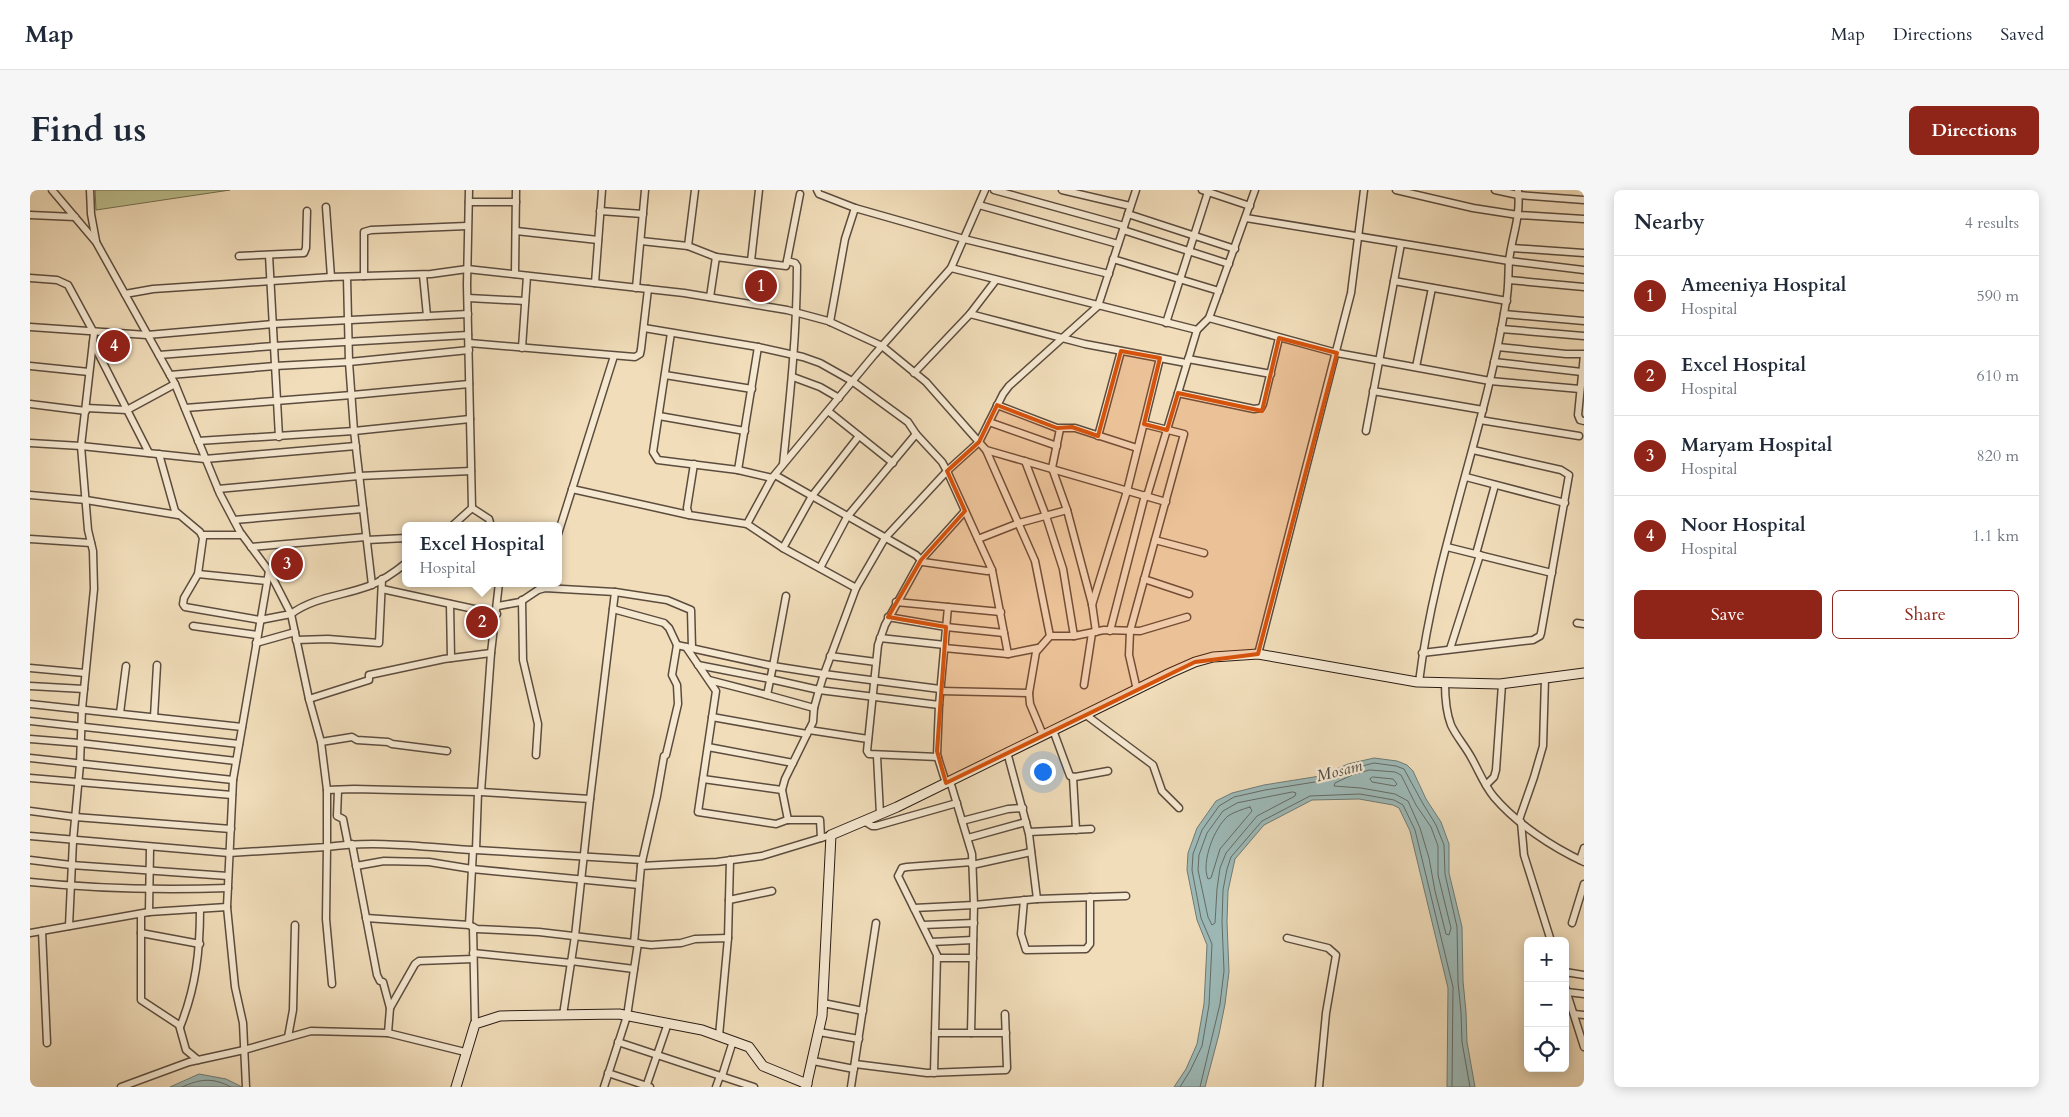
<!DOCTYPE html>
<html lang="en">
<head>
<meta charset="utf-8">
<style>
	:root { --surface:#fff; --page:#f6f6f7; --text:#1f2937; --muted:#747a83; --line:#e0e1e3; --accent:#8f2418 }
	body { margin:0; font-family:Cardo,serif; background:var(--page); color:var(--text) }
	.controls { position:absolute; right:15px; bottom:15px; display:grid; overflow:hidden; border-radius:8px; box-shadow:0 2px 12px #0003 }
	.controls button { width:45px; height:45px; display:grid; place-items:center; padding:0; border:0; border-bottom:1px solid var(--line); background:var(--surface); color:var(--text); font:25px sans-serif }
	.you { position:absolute; left:1012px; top:581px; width:18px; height:18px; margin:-12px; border:4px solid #fff; border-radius:50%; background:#1a73e8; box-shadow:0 0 0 8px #1a73e833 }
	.badge { display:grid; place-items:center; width:32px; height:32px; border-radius:50%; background:var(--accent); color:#fff; font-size:16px; font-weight:700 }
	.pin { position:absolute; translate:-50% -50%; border:2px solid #fff; box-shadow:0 1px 5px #0006 }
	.popup { position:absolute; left:372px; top:332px; width:160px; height:65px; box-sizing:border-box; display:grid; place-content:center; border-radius:8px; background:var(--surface); filter:drop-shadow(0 1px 4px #0005); font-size:16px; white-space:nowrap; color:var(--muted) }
	.popup b { font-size:19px; color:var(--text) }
	.popup::after { content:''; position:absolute; left:50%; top:100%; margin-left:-10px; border:10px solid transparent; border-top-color:var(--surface) }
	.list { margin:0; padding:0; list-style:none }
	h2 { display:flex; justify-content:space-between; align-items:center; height:65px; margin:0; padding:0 20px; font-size:21px }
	h2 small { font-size:16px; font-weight:400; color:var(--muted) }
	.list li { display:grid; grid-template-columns:32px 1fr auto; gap:15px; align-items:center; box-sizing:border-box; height:80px; padding:0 20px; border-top:1px solid var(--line) }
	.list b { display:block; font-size:19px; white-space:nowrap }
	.list p { margin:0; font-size:16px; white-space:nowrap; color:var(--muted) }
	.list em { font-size:16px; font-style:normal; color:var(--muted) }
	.actions { display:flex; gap:10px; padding:15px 20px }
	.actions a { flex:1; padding:11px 0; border:1px solid var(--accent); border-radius:8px; text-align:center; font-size:18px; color:var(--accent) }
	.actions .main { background:var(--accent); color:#fff }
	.icon { flex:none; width:28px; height:28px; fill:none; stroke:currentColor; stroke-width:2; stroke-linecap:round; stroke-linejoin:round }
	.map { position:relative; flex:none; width:1554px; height:897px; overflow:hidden; border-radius:8px }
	header { display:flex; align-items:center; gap:30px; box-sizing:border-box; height:70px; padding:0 25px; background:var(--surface); border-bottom:1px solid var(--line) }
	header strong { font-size:24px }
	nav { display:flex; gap:28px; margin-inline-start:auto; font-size:18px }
	.intro { display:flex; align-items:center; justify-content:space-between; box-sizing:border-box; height:120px; padding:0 30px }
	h1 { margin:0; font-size:35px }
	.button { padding:12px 22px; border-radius:8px; background:var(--accent); color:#fff; font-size:18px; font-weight:700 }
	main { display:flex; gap:30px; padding:0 30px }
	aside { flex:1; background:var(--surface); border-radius:8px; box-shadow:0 2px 12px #0003 }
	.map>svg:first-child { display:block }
</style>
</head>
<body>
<header>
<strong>Map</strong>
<nav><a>Map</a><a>Directions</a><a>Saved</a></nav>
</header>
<div class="intro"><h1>Find us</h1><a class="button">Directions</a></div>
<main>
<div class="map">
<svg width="1554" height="897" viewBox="0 0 1554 897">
	<rect width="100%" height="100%" fill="#f1ddba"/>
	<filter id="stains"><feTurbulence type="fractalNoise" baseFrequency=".004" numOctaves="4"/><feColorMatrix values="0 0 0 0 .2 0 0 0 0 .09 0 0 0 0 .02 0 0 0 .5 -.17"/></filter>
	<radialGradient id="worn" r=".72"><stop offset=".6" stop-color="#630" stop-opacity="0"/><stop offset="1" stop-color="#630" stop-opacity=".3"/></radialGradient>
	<path fill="#bcc08e" stroke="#736e51" d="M65,0H200L66,20Z"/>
	<g fill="#9dbab8" stroke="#6f7b76">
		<path d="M1344,568L1367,571L1377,575L1383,581L1396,609L1411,632L1419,654V683L1432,737L1433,791L1436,822L1437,852L1445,897H1417L1418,798L1380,641L1369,618L1363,615L1329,609L1282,610L1234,635L1205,669L1198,701L1197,732L1199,782L1195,814L1189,844L1175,897H1144L1156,879L1167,854L1174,814L1177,755L1167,730L1157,680L1158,663L1167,638L1186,611L1202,603L1234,595L1290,586L1318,574Z"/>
		<path d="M169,884L196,889L212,897H140Z"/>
	</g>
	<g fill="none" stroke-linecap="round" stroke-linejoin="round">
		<g stroke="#646b66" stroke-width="1">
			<path d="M1340,580L1365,582L1371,585L1386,615L1401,637L1408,656V685L1421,738L1419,745L1416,744L1405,701L1399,668L1390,638L1378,611L1365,604L1331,598L1304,596L1305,593L1322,585Z"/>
			<path d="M1343,587L1363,589L1367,594L1365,596L1342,592L1340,589Z"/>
			<path d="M1263,602L1266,603L1265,606L1227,626L1196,663L1190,678L1187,699L1185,733L1182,735L1178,727L1168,680L1169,665L1177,643L1193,621L1207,613Z"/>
			<path d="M1220,617L1222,621L1190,659L1181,688L1178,689C1171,672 1184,638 1198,626C1204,622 1213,619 1220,617Z"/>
			<path d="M152,897C170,889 182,887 201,897"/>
			<path d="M1150,897L1160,881L1172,856L1179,815L1182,754L1171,728L1162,680L1163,664L1172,640L1189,616L1204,607L1235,600L1291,591L1320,579L1344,573L1366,576L1374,579L1392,612L1406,635L1414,655L1415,684L1427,737L1428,792L1431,822L1432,852L1440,897"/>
			<path d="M1170,897L1190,814L1194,781L1192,732L1193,700L1197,679L1201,667L1232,631L1280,606L1330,604L1364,610L1373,615L1385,640L1423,797L1422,897"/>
		</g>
		<g stroke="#5c4c3e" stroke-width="9">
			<g id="street">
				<path d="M22,0L66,52L145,194L190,304L210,342L239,381L261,424L230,430L155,417L153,414L154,408L168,384L173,348L170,342L145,321L129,264"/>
				<path d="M60,0L61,24L66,51"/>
				<path d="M787,0L789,4L825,18"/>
				<path d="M964,0L1094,36"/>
				<path d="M1032,0L1100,16"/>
				<path d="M1172,0L1220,16"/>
				<path d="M1366,0L1443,18L1488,25L1554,29"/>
				<path d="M1465,0L1488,5L1554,10"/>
				<path d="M439,12H486"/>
				<path d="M949,15L1088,54"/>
				<path d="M296,17L301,87"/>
				<path d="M570,21L613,24"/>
				<path d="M1098,24L1205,59"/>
				<path d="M0,25L45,27"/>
				<path d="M1216,28L1479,71L1554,80"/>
				<path d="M1093,40L1199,74"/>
				<path d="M486,41L568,50"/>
				<path d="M611,51L658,56L686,67"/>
				<path d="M658,56L665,0"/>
				<path d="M1482,58L1554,63"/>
				<path d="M239,65L249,247"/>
				<path d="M209,66L274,63L276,58L277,21"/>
				<path d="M1083,69L1189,101"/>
				<path d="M721,71L729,0"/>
				<path d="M921,78L1167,140L1179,128L1225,0"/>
				<path d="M485,84L486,0"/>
				<path d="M393,85L397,126"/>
				<path d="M334,86V42L341,40L437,36"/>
				<path d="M317,87L319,172L324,241L342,395"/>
				<path d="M0,88L27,90L38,95L64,143L51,256L58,340L63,361L64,399L52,519L50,574L43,651L39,736"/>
				<path d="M1479,90L1554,97"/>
				<path d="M1364,91L1477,111"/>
				<path d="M565,93L572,0"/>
				<path d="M606,98L615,0"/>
				<path d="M95,104L123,99L198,94L301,87L401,84L437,79L654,103L757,120L798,131L852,156L896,192L956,260L1005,371L1020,446L1006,462L999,503L1000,514L1013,545"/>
				<path d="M680,107L686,67L756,76L770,4"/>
				<path d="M438,108L495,111"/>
				<path d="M940,124L1055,154L1156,173"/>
				<path d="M1474,124L1554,131"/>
				<path d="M1179,128L1307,163L1460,191L1550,199"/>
				<path d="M800,132L815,49L825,18L934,49L1079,84"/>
				<path d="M1136,133L1178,2"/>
				<path d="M0,137L117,145L243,134L438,124"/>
				<path d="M614,138L728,157L773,167L790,173L822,191L878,232L886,244"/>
				<path d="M1471,139L1554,146"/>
				<path d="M641,143L623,262L628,270L708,280L742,288"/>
				<path d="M63,153L119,263"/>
				<path d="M439,153L605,167L610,164L611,159L618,99"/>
				<path d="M1468,157L1536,164H1554"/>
				<path d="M492,158L497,86"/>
				<path d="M129,165L244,156L438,145"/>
				<path d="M1554,165L1548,225L1550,230L1554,231"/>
				<path d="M1158,169L1241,184"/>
				<path d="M1464,172L1552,182"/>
				<path d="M0,176L59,182"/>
				<path d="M1386,177L1402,98"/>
				<path d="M884,183L940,124L966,90"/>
				<path d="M140,185L245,176L319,172L439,160"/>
				<path d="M635,185L722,199"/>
				<path d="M763,187L790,197L809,208"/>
				<path d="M1343,201L1453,220"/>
				<path d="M1148,203L1224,219L1231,218L1233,214L1249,148"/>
				<path d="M0,214L56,221"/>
				<path d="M967,215L1027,238H1045L1107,258"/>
				<path d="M56,218L97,220L145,194"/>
				<path d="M155,218L322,205L439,194"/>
				<path d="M798,221L863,273"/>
				<path d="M629,226L715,241"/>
				<path d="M1450,230L1549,246"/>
				<path d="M959,232L1027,256"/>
				<path d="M1030,239L1022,278L1037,320L1062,414L1066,442"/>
				<path d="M1336,241L1371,54"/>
				<path d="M1068,246L1091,161"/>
				<path d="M168,251L324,241L440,229"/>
				<path d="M0,253L51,256L175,269L326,256"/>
				<path d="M956,260L1136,312"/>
				<path d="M995,271L1016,326L1033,379L1044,446"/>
				<path d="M664,274L657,318L659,325L717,334"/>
				<path d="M753,274C760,208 767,143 767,76L765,73L757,71"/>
				<path d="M708,280L728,157"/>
				<path d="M745,285L886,365L893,372L957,381L962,380L917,281L855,348L826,398L753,358L717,334L742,288L844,165L921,78L955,0"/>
				<path d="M1436,287L1535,313"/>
				<path d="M188,299L329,286L441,281"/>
				<path d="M542,299L659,325"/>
				<path d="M0,305L56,310L148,325"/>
				<path d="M1117,306L1167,140"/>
				<path d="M442,318L459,329L461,336"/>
				<path d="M204,330L333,319"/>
				<path d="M422,336L442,318L437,95L439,0"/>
				<path d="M528,344L584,166"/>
				<path d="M172,345H212"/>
				<path d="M0,349L61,353"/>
				<path d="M948,349L989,333L1037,320"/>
				<path d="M337,350L376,348"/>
				<path d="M1125,350L1174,363"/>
				<path d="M221,357L336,347"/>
				<path d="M1417,357L1522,383"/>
				<path d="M753,358L782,306L829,246"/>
				<path d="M1446,364L1465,295"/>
				<path d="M790,378L817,327L886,244L912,272L917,281L949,252L973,204L979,196L1068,116L1106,0"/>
				<path d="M962,380L978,464L1008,458"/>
				<path d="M168,384L237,391"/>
				<path d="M1114,389L1159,404"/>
				<path d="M826,398L794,484L743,476L737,505L784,518L789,500L909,515L918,417L866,412"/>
				<path d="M352,399L467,424"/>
				<path d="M492,410L493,470L508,534L506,565"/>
				<path d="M420,414L421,468"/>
				<path d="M1062,415L1097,301L1130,168"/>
				<path d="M468,416L490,412L508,400L515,398L585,402"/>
				<path d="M918,417L971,422"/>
				<path d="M583,419L634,433L639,438L647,455"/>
				<path d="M858,427L916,437L974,443"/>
				<path d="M1547,433L1554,434"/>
				<path d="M163,436L227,445"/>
				<path d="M1080,441L1115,305"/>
				<path d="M1020,446H1044L1074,440L1110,441L1157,427"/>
				<path d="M850,448L915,455"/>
				<path d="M266,450L298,449L349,453L352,389"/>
				<path d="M226,453L265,442"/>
				<path d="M656,457L686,501L668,622L746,634L757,630H790L791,648"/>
				<path d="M914,458L978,464"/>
				<path d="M1420,459L1450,365"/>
				<path d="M1392,463L1503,450L1510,446L1511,443L1539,285L1531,280L1443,260"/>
				<path d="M1228,464L1321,103L1334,0"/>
				<path d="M800,466L846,472"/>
				<path d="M668,475L740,489L789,500L794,484L910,499"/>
				<path d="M0,478L55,483"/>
				<path d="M679,490L737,505"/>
				<path d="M1389,492C1405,363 1455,241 1476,112C1479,99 1478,85 1479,71C1482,45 1491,28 1488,0"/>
				<path d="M1415,493C1415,506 1416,522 1421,535C1426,546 1435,556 1441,567C1449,581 1454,595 1464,607C1487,634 1522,657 1554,672"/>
				<path d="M1054,495L1062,443"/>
				<path d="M0,496L54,499"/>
				<path d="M1107,500L1099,465L1100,441L1154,244L1114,234"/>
				<path d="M910,501L999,503"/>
				<path d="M279,509L339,490V485L414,469L461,463"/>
				<path d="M0,514L212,537"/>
				<path d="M909,515L907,565L916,593"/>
				<path d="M90,523L96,476"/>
				<path d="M1056,525L1123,575L1132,601L1149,618"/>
				<path d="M124,527L127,475"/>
				<path d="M682,527L777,544"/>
				<path d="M0,531L209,554"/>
				<path d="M779,540L838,549"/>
				<path d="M1023,540L1040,586L1045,587L1078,581"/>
				<path d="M0,549L50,553L206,571"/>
				<path d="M291,552L322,547L327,550L358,552L362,554L417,561"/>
				<path d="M678,557L763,573"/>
				<path d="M977,562L999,644L1007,709"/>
				<path d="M847,566L850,624"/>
				<path d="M908,567L839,564L837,561L848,455L855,435L891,370L935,321"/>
				<path d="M0,568L203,590"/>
				<path d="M1043,587L1046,640"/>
				<path d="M0,588L202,605"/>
				<path d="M673,589L752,600"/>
				<path d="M920,591L942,664L944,715L941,843"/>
				<path d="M1456,595L1464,587L1466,580L1472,494"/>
				<path d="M297,600L324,599L448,602"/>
				<path d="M308,600L307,626L313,629L318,654"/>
				<path d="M451,602L560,609L545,746L533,825"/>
				<path d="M560,609L585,402L637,410L661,420L662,458"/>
				<path d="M0,621L45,627L201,639"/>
				<path d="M758,630L752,600L755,589L783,532L784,518"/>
				<path d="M1489,630L1504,587L1513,556L1515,488"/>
				<path d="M834,631L842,636H846L927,613"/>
				<path d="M932,631L978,619L993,618"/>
				<path d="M1491,632L1494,665L1521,751"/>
				<path d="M999,642L1061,639"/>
				<path d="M0,646L199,663L297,657V600L291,552L279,509L261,424C284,407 312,406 339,396C352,391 365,382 376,373"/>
				<path d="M938,648L996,632"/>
				<path d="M322,654L347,785L350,791L353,792L360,818L358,843"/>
				<path d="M446,660L612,670"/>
				<path d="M0,670L41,675L198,686"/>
				<path d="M1550,670L1554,658"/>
				<path d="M942,675L1001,662"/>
				<path d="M326,676L354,671L399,672L442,679L609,695"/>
				<path d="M611,676L627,606L634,566L636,565L648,514L647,495L642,485L647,455L743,476L756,406"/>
				<path d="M0,692C66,699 132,700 198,698"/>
				<path d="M699,710L742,701"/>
				<path d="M994,710L991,744L996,760L1056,759L1060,754V707"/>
				<path d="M884,718L944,715L1007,709L1096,706"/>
				<path d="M119,722L120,658"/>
				<path d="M111,724V810L149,835L156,860L168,870"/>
				<path d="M336,728L439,735L447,739L509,742L621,755L651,753L665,749L698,748L689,846"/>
				<path d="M1542,733L1554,694"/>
				<path d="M439,735L443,660H446L448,602H451L461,463L469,393"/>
				<path d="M893,735L944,733"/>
				<path d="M443,737L445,834"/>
				<path d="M12,741L17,853"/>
				<path d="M0,743L119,722L197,717"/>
				<path d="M111,743L170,754"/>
				<path d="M698,748L700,670"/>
				<path d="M1257,748L1298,758L1306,765L1296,823L1289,897"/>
				<path d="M901,752L943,750"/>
				<path d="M604,753L611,676L687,672L732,666L801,645"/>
				<path d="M443,763L541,773"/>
				<path d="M907,768H943"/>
				<path d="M541,771L604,779"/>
				<path d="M1535,782L1554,785"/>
				<path d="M302,794L296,729L297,657C345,650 395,657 443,660"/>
				<path d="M1535,797L1554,857"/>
				<path d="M1537,802L1554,804"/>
				<path d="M793,813L833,821"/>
				<path d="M360,818L385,774L389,771L443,769"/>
				<path d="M1544,824L1554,825"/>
				<path d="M150,837C166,797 170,761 170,719"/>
				<path d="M789,842L829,849"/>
				<path d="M905,843H976"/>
				<path d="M258,847L263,820L265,735"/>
				<path d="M588,852L724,897"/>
				<path d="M783,871L824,879"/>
				<path d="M825,874L897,883L976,880L977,878L975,824"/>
				<path d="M578,883L620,897"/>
				<path d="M904,883L907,765L868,686L872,678L877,677L942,672"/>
				<path d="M91,897L159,872L214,860L281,841L358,843L435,862"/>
				<path d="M216,897L213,833L205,797L197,717L203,590L239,381"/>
				<path d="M574,897L597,826L608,753"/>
				<path d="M616,897L638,833"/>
				<path d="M686,897L690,886H692L703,851"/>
				<path d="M821,897L846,733"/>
			</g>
		</g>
		<g stroke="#2a1c14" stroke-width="11">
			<g id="secondary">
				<path d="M426,897L445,834L470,826L589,824L672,840L719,857L733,876L777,894"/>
				<path d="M776,897L792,826L801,645L867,617L1140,483L1165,472L1183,467L1228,464L1387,492L1470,494L1554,483"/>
			</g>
		</g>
		<use href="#street" stroke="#f6e9d2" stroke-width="6"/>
		<use href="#secondary" stroke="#f6e9d2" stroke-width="9"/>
	</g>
	<path fill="#d5530d" fill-opacity="0.2" stroke="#d5530d" stroke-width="4" stroke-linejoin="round" d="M1249,148L1307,163L1228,464L1165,472L916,593L907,561L916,437L858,427L891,370L935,321L917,281L949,252L967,215L1027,238L1042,237L1068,246L1091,161L1130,168L1114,234L1137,240L1148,203L1232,221Z"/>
	<g text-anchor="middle" stroke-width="4.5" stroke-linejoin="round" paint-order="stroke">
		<g font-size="16" font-style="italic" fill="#4c4b45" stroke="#f6e9d2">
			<text transform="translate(1309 580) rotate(-14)" y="6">Mosam</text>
		</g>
	</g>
	<rect width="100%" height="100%" filter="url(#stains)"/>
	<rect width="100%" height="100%" fill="url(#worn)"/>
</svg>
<div class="controls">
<button>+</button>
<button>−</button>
<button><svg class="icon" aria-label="locate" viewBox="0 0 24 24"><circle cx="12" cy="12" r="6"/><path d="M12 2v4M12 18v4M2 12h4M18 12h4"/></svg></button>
</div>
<div class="you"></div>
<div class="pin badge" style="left:731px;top:96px">1</div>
<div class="pin badge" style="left:452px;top:432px">2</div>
<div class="popup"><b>Excel Hospital</b>Hospital</div>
<div class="pin badge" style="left:257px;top:374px">3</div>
<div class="pin badge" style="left:84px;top:156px">4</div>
</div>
<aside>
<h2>Nearby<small>4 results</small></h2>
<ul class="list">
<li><span class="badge">1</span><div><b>Ameeniya Hospital</b><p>Hospital</p></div><em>590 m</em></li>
<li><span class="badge">2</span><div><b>Excel Hospital</b><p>Hospital</p></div><em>610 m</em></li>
<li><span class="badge">3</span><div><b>Maryam Hospital</b><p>Hospital</p></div><em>820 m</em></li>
<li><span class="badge">4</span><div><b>Noor Hospital</b><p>Hospital</p></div><em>1.1 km</em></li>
</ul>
<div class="actions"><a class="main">Save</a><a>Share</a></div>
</aside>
</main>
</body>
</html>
